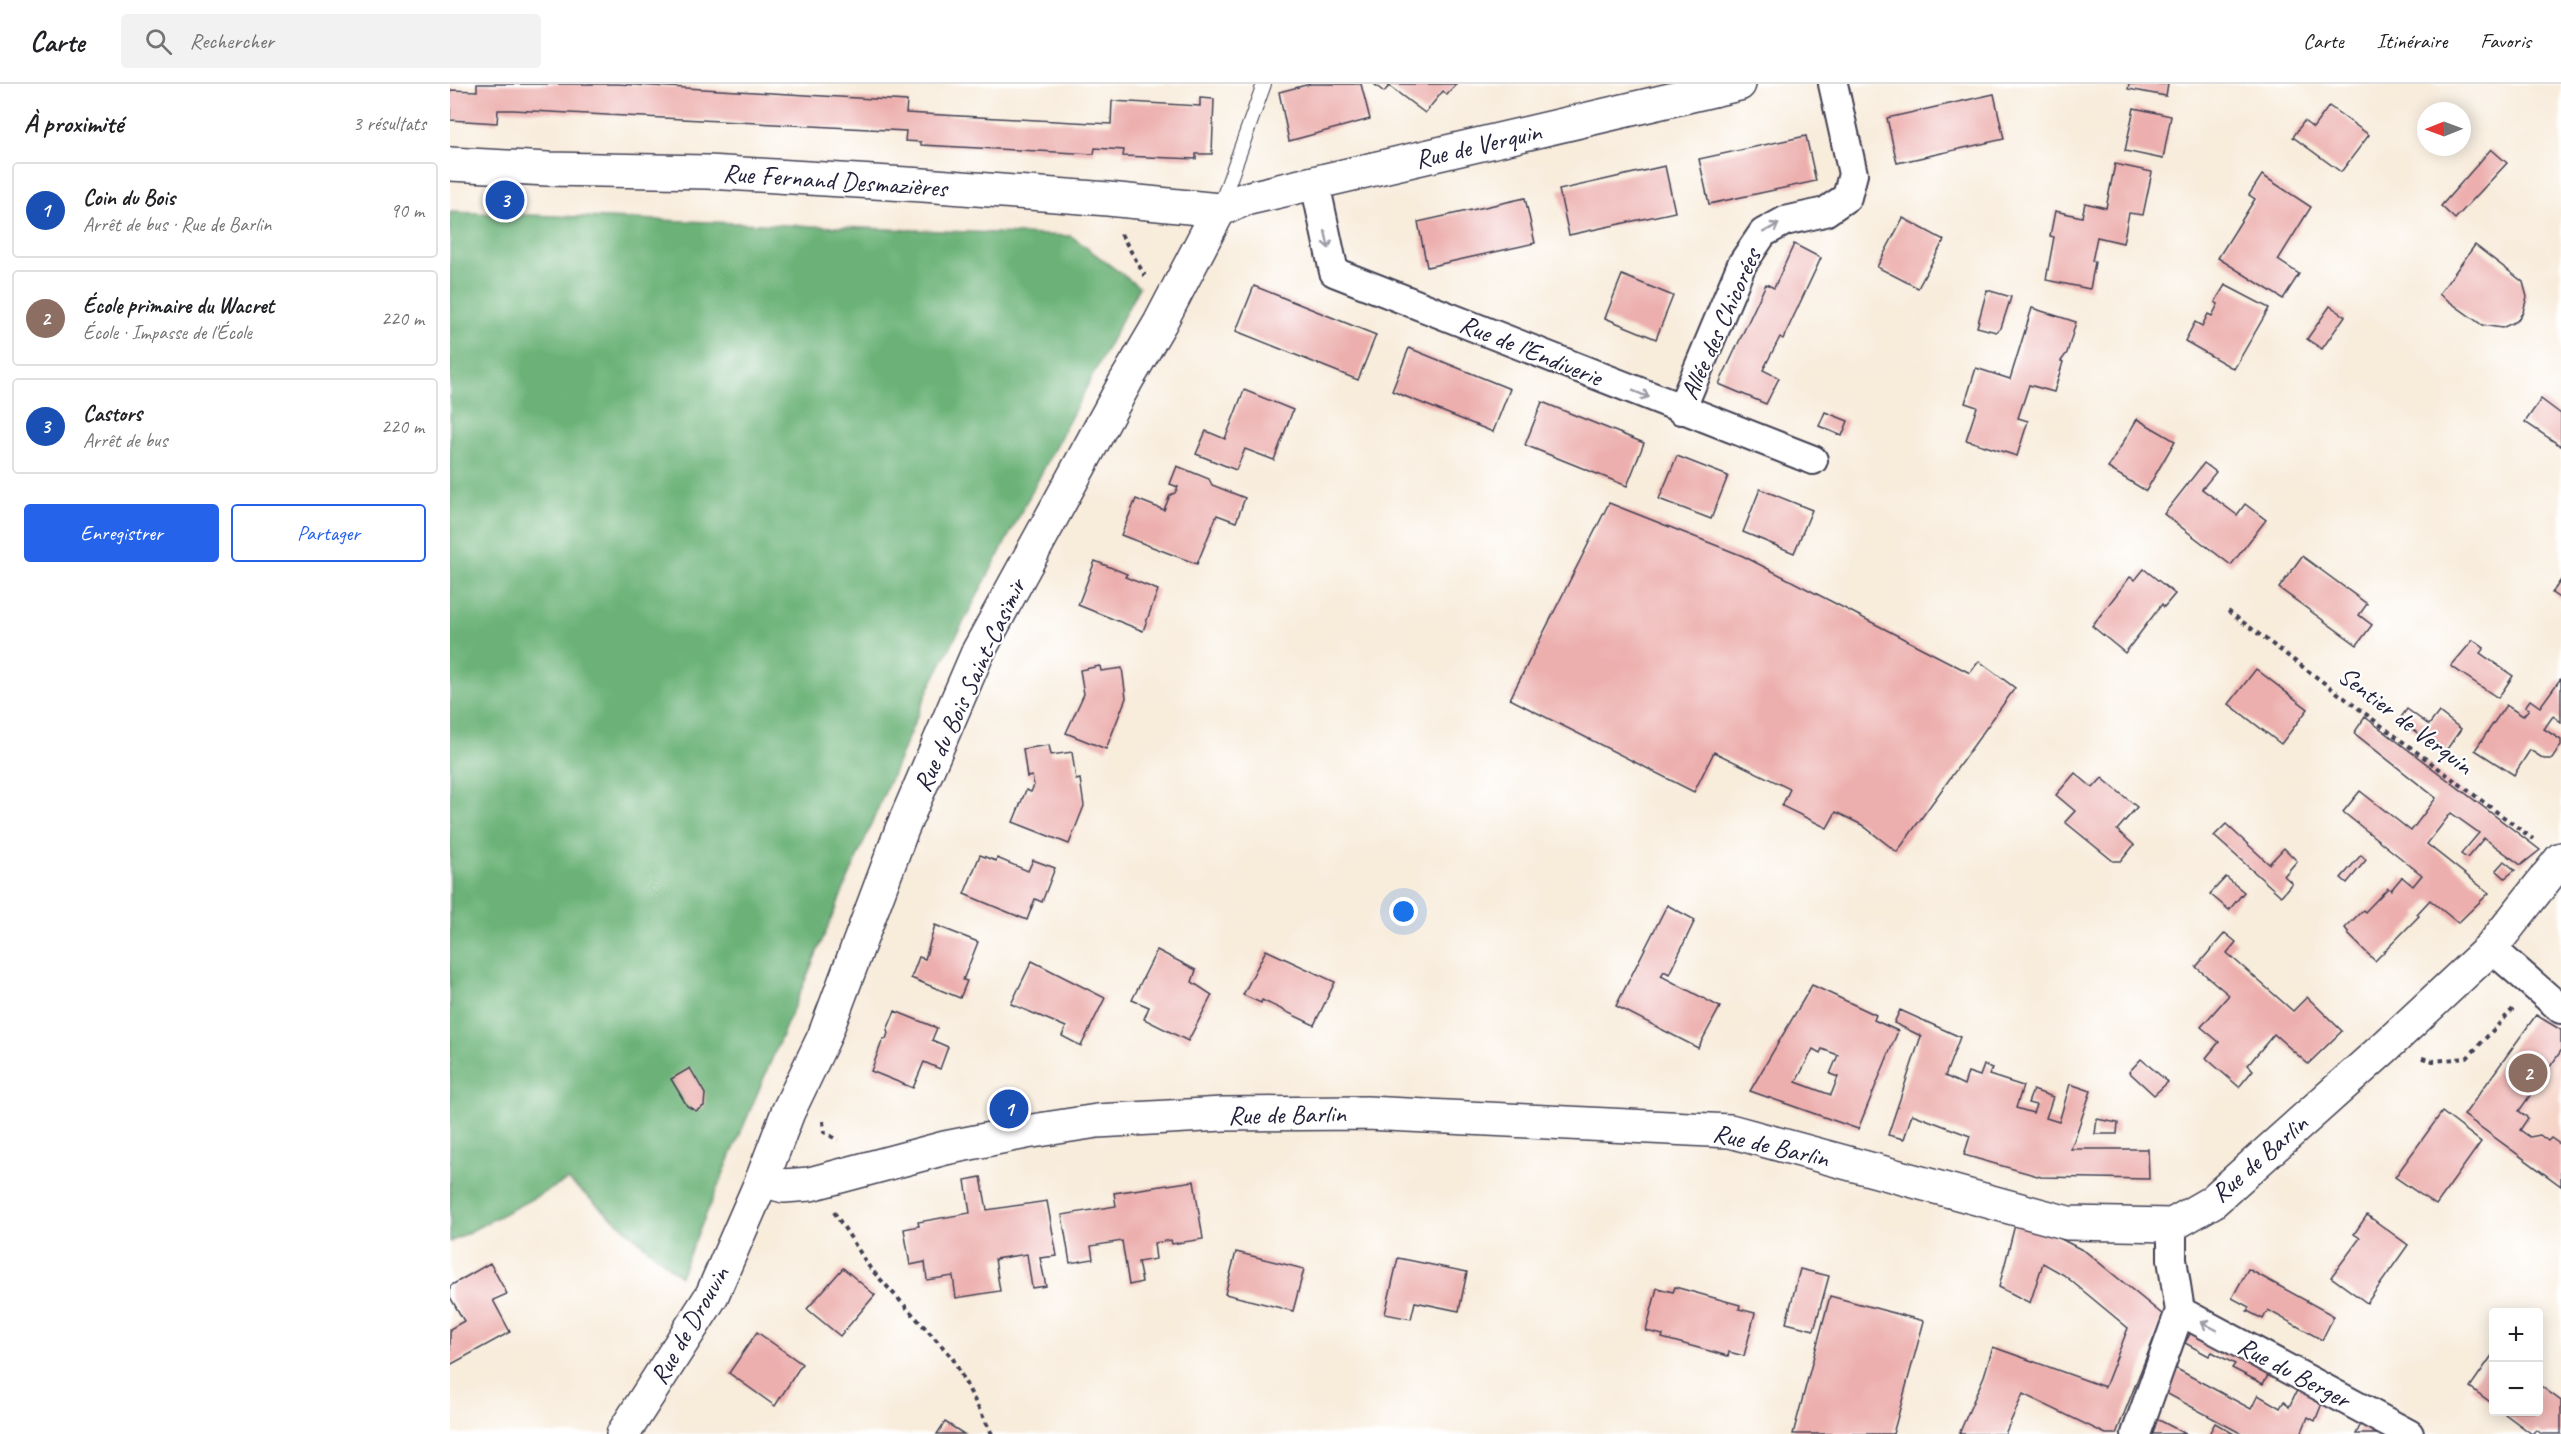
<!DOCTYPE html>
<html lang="fr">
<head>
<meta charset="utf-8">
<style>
	:root { --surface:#fff; --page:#f2f2f2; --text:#202124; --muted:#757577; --line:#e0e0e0; --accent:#2563eb }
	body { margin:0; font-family:Caveat,sans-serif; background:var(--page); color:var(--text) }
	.controls { position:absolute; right:18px; bottom:18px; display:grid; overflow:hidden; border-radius:6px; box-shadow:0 3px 15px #0003 }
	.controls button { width:54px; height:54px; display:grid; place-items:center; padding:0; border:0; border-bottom:2px solid var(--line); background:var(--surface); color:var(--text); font:30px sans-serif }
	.compass { position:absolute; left:1967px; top:18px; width:54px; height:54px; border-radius:50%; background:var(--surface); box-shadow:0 3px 15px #0003; rotate:269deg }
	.you { position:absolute; left:954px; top:828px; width:21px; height:21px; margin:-15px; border:4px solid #fff; border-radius:50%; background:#1a73e8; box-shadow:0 0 0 9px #1a73e833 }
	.badge { display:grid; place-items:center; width:39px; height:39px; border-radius:50%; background:var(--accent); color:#fff; font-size:20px; font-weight:700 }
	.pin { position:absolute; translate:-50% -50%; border:3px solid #fff; box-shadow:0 2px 6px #0006 }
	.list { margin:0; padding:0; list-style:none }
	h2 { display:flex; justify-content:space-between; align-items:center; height:78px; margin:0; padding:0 24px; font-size:26px }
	h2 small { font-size:20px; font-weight:400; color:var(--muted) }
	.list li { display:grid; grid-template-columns:39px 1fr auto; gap:18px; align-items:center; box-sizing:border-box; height:96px; margin:0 12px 12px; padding:0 12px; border:2px solid var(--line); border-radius:6px }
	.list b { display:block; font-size:22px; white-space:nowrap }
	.list p { margin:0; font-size:20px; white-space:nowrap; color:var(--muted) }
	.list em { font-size:20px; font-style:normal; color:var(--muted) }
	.actions { display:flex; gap:12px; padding:18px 24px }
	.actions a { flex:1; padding:14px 0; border:2px solid var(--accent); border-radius:6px; text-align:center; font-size:21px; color:var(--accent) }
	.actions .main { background:var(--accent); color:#fff }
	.icon { flex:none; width:33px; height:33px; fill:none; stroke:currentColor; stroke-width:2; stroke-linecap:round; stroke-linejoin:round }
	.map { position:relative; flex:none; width:2111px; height:1350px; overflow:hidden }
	header { display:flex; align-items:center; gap:36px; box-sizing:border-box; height:84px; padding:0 30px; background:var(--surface); border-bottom:2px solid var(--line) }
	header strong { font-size:28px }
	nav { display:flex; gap:33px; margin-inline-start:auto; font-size:21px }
	.search { width:420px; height:54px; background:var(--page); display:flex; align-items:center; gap:15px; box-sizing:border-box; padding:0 21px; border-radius:6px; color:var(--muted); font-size:22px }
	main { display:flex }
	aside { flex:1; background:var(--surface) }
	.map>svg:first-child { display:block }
</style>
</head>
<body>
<header>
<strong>Carte</strong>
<div class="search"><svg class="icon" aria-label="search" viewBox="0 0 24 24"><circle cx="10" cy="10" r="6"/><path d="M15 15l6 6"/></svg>Rechercher</div>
<nav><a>Carte</a><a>Itinéraire</a><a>Favoris</a></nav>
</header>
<main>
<aside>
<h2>À proximité<small>3 résultats</small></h2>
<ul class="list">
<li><span class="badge" style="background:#1a4fb4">1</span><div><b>Coin du Bois</b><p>Arrêt de bus · Rue de Barlin</p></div><em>90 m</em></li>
<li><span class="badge" style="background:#8d6e63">2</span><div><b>École primaire du Wacret</b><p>École · Impasse de l'École</p></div><em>220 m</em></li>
<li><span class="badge" style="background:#1a4fb4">3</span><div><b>Castors</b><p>Arrêt de bus</p></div><em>220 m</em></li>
</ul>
<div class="actions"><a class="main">Enregistrer</a><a>Partager</a></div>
</aside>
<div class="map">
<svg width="2111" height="1350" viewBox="0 0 2111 1350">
	<rect width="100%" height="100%" fill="#fff"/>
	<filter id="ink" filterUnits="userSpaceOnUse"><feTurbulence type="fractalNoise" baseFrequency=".0167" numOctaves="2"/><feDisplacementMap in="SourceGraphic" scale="12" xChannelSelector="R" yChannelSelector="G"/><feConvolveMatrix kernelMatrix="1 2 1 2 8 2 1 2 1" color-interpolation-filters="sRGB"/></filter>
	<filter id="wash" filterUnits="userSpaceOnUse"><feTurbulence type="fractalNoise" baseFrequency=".008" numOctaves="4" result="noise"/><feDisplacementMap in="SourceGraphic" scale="24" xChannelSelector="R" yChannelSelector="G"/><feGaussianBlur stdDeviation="1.35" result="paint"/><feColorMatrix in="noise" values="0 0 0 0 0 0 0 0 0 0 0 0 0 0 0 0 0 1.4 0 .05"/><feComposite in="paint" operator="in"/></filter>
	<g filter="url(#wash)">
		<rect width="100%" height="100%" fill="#f8ecdb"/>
		<path fill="#f6d2c4" d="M2086,931L2111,946V1102L2014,1031Z"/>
		<path fill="#6cb278" stroke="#476a5a" stroke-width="1.5" d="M0,128L621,152L689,203L479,604L230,1192L118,1096L0,1158Z"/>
		<g id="blocks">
			<g fill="#ecafad" fill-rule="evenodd">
				<path d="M27,0H168L457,17L456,29L661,40L662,17L750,22V14L764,15L762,70H746V75L673,72L674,66L660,65L645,64L644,70L471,61V58L455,57L456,47L63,26H48L47,39L0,36V6L27,7Z"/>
				<path d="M860,0H911L920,35L839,57L829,8Z"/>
				<path d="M924,0H1006L997,11L993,7L975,29L939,2L934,8Z"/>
				<path d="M1679,0H1718L1716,12L1678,5Z"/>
				<path d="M1544,10L1554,55L1447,79L1437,34Z"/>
				<path d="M1879,22L1919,51L1891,88L1843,53L1854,37L1863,44Z"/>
				<path d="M1684,24L1721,32L1713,75L1675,67Z"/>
				<path d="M1356,52L1366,97L1259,120L1249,75Z"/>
				<path d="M2041,65L2057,79L2005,135L1991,122Z"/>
				<path d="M1665,80L1702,88L1693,131L1679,129L1673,159L1647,153L1642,177L1645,178L1640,205L1596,196L1604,153L1600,152L1605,127L1632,133L1635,119L1656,124Z"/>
				<path d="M1215,82L1225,128L1119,151L1109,106Z"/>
				<path d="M1812,91L1861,123L1828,176L1849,190L1833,215L1768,174L1805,115L1799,111Z"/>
				<path d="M1075,114L1085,159L977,183L968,138Z"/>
				<path d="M1453,134L1494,156L1468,204L1427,183Z"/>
				<path d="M1344,160L1371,174L1333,255L1330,253L1313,286L1329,294L1316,320L1269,300L1316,200L1324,204Z"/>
				<path d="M2025,161L2073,198L2077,213L2073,228L2067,237L2052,244L2032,241L1989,210Z"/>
				<path d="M1172,191L1223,212L1206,255L1155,234Z"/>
				<path d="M1775,201L1819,224L1784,285L1735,257L1745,238L1752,242L1758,230L1762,232L1768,220L1765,218Z"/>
				<path d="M804,202L926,251L908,296L786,247Z"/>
				<path d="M1537,206L1561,213L1551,244L1546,248L1527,243Z"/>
				<path d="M1880,222L1895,232L1872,265L1857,255Z"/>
				<path d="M1582,224L1626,238L1617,269L1611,277L1613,278L1604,308L1579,301L1568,334L1578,337L1567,372L1516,356L1527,323L1515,319L1526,284L1560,295Z"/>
				<path d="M959,264L1060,305L1043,348L942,307Z"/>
				<path d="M794,306L843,326L824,376L795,365L786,386L746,370L756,347L775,355Z"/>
				<path d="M2091,315L2111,330V362L2075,338Z"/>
				<path d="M1092,318L1194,359L1177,402L1075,361Z"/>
				<path d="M1375,328L1398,337L1392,352L1369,342Z"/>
				<path d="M1687,335L1725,357L1696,407L1658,384Z"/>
				<path d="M1227,372L1278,392L1261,435L1209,415Z"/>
				<path d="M1754,379L1766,388L1752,405L1787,431L1795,420L1816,436L1781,481L1714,430Z"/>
				<path d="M727,382L759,395L762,401L795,414L786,438L767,431L747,480L671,451L686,415L714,426L720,411L725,409L728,403L720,400Z"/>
				<path d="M1310,405L1362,426L1344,469L1293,448Z"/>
				<path d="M1159,419L1293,472L1520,589L1529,577L1565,604L1447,768L1412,741L1386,728L1377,744L1332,722L1340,705L1264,668L1244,708L1060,615Z"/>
				<path d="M1852,472L1917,520L1909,531L1922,541L1907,561L1829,504Z"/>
				<path d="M645,477L677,490L675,493L708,506L693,547L628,521Z"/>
				<path d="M1694,485L1725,510L1714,523L1712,520L1675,569L1642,542L1680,493L1685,496Z"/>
				<path d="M2111,496V515L2102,509Z"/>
				<path d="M2023,556L2034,564L2030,569L2063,592L2048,614L2001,582Z"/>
				<path d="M650,582L651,587L672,584L676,614L656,665L616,649L634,610L630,586Z"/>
				<path d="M1806,585L1858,625L1831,660L1779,620Z"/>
				<path d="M2111,594V638L2103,632L2094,645L2111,656V661L2102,675H2094L2080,666L2064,691L2025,666L2056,621L2073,632L2079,625L2075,623L2080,616L2090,623Z"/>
				<path d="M1957,625L1979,641L1989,628L2011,645L1995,668L1949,636Z"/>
				<path d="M1915,633L2090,766L2071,781L2034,754L2017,774L2011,770L2029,749L2001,729L1977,760L2039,809L2008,839L1980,816L1967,830L1969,832L1925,877L1898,850L1899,849L1895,844L1913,826L1915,828L1938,804L1941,806L1952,793L1963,802L1972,791L1893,728L1910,707L1961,747L1986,714L1904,649Z"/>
				<path d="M599,661L601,671L622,668L626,696L630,695L634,722L619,760L563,738L576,706L581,708L584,701L582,692L577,693L573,665Z"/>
				<path d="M1625,689L1643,704L1652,694L1687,723L1667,746L1684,761L1671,777H1663L1615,738L1625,727L1606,711Z"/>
				<path d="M1776,740L1819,780L1834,764L1847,777L1834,792L1842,799L1831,812L1764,752Z"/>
				<path d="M530,771L546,777L547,774L578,787L583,776L605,784L592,818L585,815L577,836L514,810Z"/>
				<path d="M1911,771L1916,776L1897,799L1891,794Z"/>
				<path d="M2054,777L2065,786L2055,794L2046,786Z"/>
				<path d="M1776,793L1794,808L1779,826L1760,810Z"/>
				<path d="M1217,821L1245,836L1219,890L1214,887L1211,892L1270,923L1248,964L1166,922Z"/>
				<path d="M485,841L528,858L513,896L517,897L510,914L461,894L469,873L475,875Z"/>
				<path d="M1775,849L1786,858L1777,869L1843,927L1857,913L1892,947L1858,980L1824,950L1798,981L1803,986L1789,1003L1756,974L1769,958L1751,943L1779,911L1746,883Z"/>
				<path d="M707,866L746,886L742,898L762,911L738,957L694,935L699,923L682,916Z"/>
				<path d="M816,866L885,898L864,941L812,916L811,919L793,911Z"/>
				<path d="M582,877L655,914L631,962L612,952L616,943L561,920Z"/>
				<path d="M1362,901L1426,931L1424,936L1448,947L1408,1045L1300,1007ZM1363,965L1370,969L1372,965L1388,971L1380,990L1388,993L1381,1011L1346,998Z"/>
				<path d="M1450,926L1510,953L1495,992L1514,1001L1518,988L1530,992L1534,981L1542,984L1539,991L1573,1002L1566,1024L1583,1029L1586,1021L1578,1019L1583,1006L1603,1013L1596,1034L1609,1038L1620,1000L1641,1007L1621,1065H1698L1699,1095L1591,1093L1514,1071L1520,1052L1462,1030L1454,1055L1438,1051L1471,952L1444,939Z"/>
				<path d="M445,927L487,944L482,956L498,963L490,985L474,978L463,1004L421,987L433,955H436L438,949L437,946Z"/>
				<path d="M2086,931L2111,946V967L2069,1027L2078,1034L2070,1046L2080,1053L2090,1051L2098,1057L2101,1054L2111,1061V1102L2014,1031Z"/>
				<path d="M1691,975L1718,998L1704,1011L1679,988Z"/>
				<path d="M240,984L255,1010L254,1022L246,1027L237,1022L221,995Z"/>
				<path d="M1992,1028L2031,1058L1986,1121L1945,1093Z"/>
				<path d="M1647,1035L1668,1039L1667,1050H1645Z"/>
				<path d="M531,1093L537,1126L597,1117L607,1172L590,1174L596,1202L582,1204L577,1170L545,1175L550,1207L506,1214L503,1192L477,1196L475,1178L460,1181L454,1145L469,1142L468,1138L520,1129L515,1096Z"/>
				<path d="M744,1097L753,1155L722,1160L721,1156L704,1159L706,1175L688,1178L692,1198L679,1201L672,1157L641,1162L643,1175L620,1179L612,1131L666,1122L664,1109Z"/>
				<path d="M1917,1131L1958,1161L1917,1219L1881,1193L1910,1154L1904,1150Z"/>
				<path d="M1566,1137L1588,1143L1636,1168L1713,1231L1666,1350H1656L1573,1310L1555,1350H1509L1534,1292L1543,1263L1655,1303L1678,1244L1614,1191L1593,1179L1580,1219L1549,1203Z"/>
				<path d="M786,1168L854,1185L843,1227L775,1210Z"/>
				<path d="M948,1174L1017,1188L1009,1227L965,1218L961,1235L935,1230Z"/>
				<path d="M40,1179L57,1210L43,1216L60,1248L0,1281V1245L14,1237L0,1213V1202Z"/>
				<path d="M393,1184L425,1211L390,1252L357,1225Z"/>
				<path d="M1350,1185L1379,1192L1364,1246L1336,1239Z"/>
				<path d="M1798,1185L1884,1232L1872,1256L1818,1226L1813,1235L1797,1227L1799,1223L1782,1214Z"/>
				<path d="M1225,1203L1290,1221L1289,1225L1305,1229L1294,1272L1279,1268L1278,1272L1212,1254L1213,1251L1196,1247L1207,1204L1223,1208Z"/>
				<path d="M1380,1212L1474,1237L1443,1350H1343Z"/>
				<path d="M1744,1243L1822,1285L1813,1300L1782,1284L1785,1280L1762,1268L1759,1272L1735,1259Z"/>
				<path d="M307,1248L352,1280L325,1322L279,1289Z"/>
				<path d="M2043,1270V1320L2020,1303Z"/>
				<path d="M1725,1284L1801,1325L1808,1311L1830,1324L1834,1317L1839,1323L1850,1300L1875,1312L1865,1337L1858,1333L1851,1350H1792L1714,1308Z"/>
				<path d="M2088,1300L2111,1317V1350H2092L2086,1346L2082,1350L2055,1330L2057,1328H2088Z"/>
				<path d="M1915,1332L1948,1350H1906Z"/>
				<path d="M1707,1335L1736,1350H1703Z"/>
				<path d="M495,1338L514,1350H487Z"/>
				<path d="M1765,1339L1784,1350H1759Z"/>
			</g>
		</g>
	</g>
	<g filter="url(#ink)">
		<use href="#blocks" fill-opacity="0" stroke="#424053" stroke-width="1.5"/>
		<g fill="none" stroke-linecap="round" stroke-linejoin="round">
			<g stroke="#424053" stroke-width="16">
				<path id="lane" d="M771,120L814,0"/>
			</g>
			<g stroke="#424053" stroke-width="32">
				<g id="street">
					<path d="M865,99L884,188L1363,376"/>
					<path d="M1231,326L1292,180L1313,149L1335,137L1375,128L1397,113L1403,90L1383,0"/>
					<path d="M2041,864L2111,925"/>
					<path d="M1730,1227L1959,1350"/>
					<path d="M1686,1350L1730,1227L1722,1175V1141"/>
				</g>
			</g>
			<g stroke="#424053" stroke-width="36">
				<g id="secondary">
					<path d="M0,80L98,85L258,88L473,101L658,115L769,126L795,115L1289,0"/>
					<path d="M312,1096L334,1102L360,1100L495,1064L576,1048L647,1037L773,1030L917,1029L1280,1047L1618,1139L1722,1141L1762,1118L1934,964L2041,864L2111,775"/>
					<path d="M173,1350L262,1211L312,1096L338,1028L374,953L452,745L528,568L676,297L710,239L769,126"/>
				</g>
			</g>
			<g stroke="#424053" stroke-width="4" stroke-dasharray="4.5 4.5" stroke-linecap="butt">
				<path d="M671,150L695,192"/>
				<path d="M1778,527L2083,755"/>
				<path d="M1972,974L1983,977L2017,974L2063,925"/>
				<path d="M373,1037L374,1048L388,1056"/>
				<path d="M384,1128L420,1184L502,1273L542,1350"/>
			</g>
			<use href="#lane" stroke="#fff" stroke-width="14"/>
			<use href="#street" stroke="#fff" stroke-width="28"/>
			<use href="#secondary" stroke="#fff" stroke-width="33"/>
		</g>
		<defs><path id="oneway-shaft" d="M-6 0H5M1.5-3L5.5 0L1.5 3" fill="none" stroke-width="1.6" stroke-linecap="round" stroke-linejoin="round" transform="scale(1.5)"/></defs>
		<g stroke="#9c9ca7">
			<use href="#oneway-shaft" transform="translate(1321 144) rotate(-29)"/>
			<use href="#oneway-shaft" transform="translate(877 156) rotate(78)"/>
			<use href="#oneway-shaft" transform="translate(1191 310) rotate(22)"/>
			<use href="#oneway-shaft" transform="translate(1759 1242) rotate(-152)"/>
		</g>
	</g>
	<g text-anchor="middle" stroke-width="4.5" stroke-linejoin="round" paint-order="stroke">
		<g font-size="26" fill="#22223b" stroke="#fff">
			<text transform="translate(1028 61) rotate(-13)" y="9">Rue de Verquin</text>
			<text transform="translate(385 96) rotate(4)" y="9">Rue Fernand Desmazières</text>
			<text transform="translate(1270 240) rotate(-66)" y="9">Allée des Chicorées</text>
			<text transform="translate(1081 266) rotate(22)" y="9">Rue de l’Endiverie</text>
			<text transform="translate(519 601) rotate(-65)" y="9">Rue du Bois Saint-Casimir</text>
			<text transform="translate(1956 636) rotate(37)" y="9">Sentier de Verquin</text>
			<text transform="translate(837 1030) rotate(-1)" y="9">Rue de Barlin</text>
			<text transform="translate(1321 1061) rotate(13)" y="9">Rue de Barlin</text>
			<text transform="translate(1809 1074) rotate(-41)" y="9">Rue de Barlin</text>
			<text transform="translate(239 1241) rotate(-60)" y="9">Rue de Drouvin</text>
			<text transform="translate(1844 1288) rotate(28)" y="9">Rue du Berger</text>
		</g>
	</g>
</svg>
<div class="controls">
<button>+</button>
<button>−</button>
</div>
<svg class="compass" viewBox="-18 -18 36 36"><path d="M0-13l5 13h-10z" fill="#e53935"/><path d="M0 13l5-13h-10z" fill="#757577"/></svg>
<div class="you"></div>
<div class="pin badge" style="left:559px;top:1025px;background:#1a4fb4">1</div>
<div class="pin badge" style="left:2078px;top:989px;background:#8d6e63">2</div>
<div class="pin badge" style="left:55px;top:116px;background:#1a4fb4">3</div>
</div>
</main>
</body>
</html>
